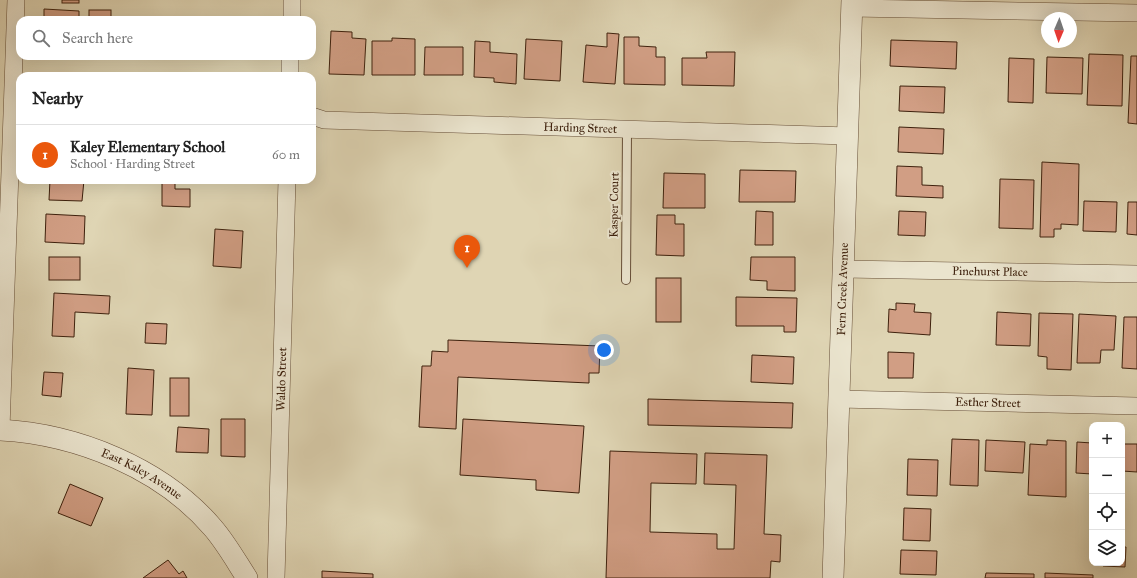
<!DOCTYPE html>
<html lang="en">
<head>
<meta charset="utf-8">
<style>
	:root { --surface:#fff; --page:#f6f6f6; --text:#222; --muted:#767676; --line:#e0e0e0; --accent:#ea580c }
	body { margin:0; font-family:"IM FELL Great Primer",serif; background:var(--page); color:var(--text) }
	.controls { position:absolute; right:12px; bottom:12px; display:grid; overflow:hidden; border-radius:8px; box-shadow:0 4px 16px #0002 }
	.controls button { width:36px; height:36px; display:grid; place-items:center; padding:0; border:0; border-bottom:1px solid var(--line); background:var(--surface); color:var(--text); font:20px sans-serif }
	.compass { position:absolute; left:1041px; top:12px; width:36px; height:36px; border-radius:50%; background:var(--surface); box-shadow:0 4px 16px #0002; rotate:182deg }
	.you { position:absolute; left:604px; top:350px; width:14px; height:14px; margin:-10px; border:3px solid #fff; border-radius:50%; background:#1a73e8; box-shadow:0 0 0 6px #1a73e833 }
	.badge { display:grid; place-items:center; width:26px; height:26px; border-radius:50%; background:var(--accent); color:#fff; font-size:13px; font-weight:700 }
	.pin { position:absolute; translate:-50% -33px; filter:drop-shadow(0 1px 2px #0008) }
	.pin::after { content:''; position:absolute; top:21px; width:14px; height:12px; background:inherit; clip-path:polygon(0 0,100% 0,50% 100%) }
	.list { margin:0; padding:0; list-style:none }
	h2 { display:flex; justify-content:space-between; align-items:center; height:52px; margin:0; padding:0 16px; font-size:17px }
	h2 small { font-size:13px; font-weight:400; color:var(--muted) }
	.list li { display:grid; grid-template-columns:26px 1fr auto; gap:12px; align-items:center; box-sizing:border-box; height:60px; padding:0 16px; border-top:1px solid var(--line) }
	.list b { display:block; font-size:15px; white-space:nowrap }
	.list p { margin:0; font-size:13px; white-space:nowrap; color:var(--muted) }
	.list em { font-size:13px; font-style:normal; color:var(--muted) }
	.icon { flex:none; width:22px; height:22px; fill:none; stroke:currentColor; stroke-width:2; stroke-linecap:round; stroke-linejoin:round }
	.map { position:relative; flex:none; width:1137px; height:578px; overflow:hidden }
	.search { position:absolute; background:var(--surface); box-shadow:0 4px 16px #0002; left:16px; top:16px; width:300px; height:44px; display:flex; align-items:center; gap:10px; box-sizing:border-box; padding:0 14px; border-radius:12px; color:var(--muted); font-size:15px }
	.panel { position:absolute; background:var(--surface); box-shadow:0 4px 16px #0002; left:16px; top:72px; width:300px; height:112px; border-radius:12px }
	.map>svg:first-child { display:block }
</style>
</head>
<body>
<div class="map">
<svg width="1137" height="578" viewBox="0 0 1137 578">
	<rect width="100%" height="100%" fill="#dfd5b4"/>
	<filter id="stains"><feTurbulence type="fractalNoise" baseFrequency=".005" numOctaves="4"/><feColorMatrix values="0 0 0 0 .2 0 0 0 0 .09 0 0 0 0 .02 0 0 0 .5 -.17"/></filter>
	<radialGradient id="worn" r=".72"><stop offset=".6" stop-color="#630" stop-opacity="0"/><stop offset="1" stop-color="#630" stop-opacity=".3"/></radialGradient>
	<g fill="#d19e84" stroke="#3e210d">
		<rect x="62" y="0" width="17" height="3"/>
		<path d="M44,9L79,11V20H44Z"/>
		<rect x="89" y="10" width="22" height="10"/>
		<path d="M331,31L352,32V38L366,39L364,75L329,74Z"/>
		<path d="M607,33L619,34L615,84L583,82L586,45L607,47Z"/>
		<path d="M624,37H639V46L656,47V57H665V85L624,84Z"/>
		<path d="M392,38L415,39V75H372V41H392Z"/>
		<path d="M526,39L562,41L560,81L524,79Z"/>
		<path d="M891,40L957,42L956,69L890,66Z"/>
		<path d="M475,41L490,42V52L517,54L516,84L494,82V78L474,77Z"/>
		<path d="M425,47H463V75H424Z"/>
		<path d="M706,52H735L734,86L682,85V58H707Z"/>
		<path d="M1089,54L1123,55L1122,106L1087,105Z"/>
		<path d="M1131,56H1137V124L1128,123Z"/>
		<path d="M1047,57L1083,58L1082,94L1046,93Z"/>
		<path d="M1009,58L1034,59L1033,103L1008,102Z"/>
		<path d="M900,86L945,87L944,113L899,111Z"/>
		<path d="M899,127L944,129L943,154L898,152Z"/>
		<path d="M1042,162L1079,164L1078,225L1061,224V229H1054V237H1040Z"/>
		<path d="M897,166L922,167V185L943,186V198L896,196Z"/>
		<path d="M740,170L796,171L795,202H739Z"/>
		<path d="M664,173L705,174V208H663Z"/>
		<path d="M1000,179L1034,180L1033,229L999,228Z"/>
		<path d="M50,180H84L82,201L49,200Z"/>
		<path d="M162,180H175V189H190V207L162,206Z"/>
		<path d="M1084,201L1117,202L1116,232L1083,231Z"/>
		<path d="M1128,202H1137V235L1127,234Z"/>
		<path d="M756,211L773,212V245H755Z"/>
		<path d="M899,211L926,212L925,236L898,235Z"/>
		<path d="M46,214L85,216L84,244L45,242Z"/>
		<path d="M657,215H675V224H684V256L656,255Z"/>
		<path d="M215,229L243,231L241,268L213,266Z"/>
		<rect x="49" y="257" width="31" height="23"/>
		<path d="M751,257H795V291L767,290V281L750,280Z"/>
		<rect x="656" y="278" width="25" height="44"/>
		<path d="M54,293L110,296L109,314L75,312L74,337L52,336Z"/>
		<path d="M736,297L797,298L796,332H784V326H736Z"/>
		<path d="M896,303L915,304L914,312L931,313L930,335L888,332L889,309L896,310Z"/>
		<path d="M997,312L1031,314L1030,346L996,345Z"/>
		<path d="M1039,313L1073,314L1071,370L1047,369V357L1038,356Z"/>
		<path d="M1079,314L1116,316L1114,350H1101L1100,363H1077Z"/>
		<path d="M1124,317H1137V369L1122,368Z"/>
		<path d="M146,323L167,324L166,344L145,343Z"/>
		<path d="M448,340L600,346L599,373H589V383L458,377L456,429L419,427L422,366H431L432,351L448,352Z"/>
		<path d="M888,352L914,353L913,378H888Z"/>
		<path d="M752,355L794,357L793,384L751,382Z"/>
		<path d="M128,368L154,370L152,415L126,414Z"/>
		<path d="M44,372L63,373L61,397L42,395Z"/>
		<rect x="170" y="378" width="19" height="38"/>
		<path d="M648,399L793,403L792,428L648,425Z"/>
		<path d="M221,419H245V457L221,456Z"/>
		<path d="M463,419L584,426L579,493L536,490V480L460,475Z"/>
		<path d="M178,427L209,429L208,453L176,452Z"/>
		<path d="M952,439L979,440L978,486L950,485Z"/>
		<path d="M986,440L1025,442L1023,473L985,471Z"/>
		<path d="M1047,440L1066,441V497L1028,495L1030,444L1047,445Z"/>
		<path d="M1077,442L1092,443V474L1076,473Z"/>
		<path d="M1122,444H1137V472L1122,471Z"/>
		<path d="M610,451L697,454L696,484L651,483L650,532L717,534V549H734L736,485L704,484L705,453L767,455L764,534L781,535L780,562L771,561L770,578H606Z"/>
		<path d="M908,459L938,460L937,496L907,495Z"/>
		<path d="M70,484L103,498L91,526L58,513Z"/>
		<path d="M904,508L931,509L930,541L903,540Z"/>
		<path d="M1122,547H1126L1125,567L1103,566V563H1122Z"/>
		<path d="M901,550L937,551L936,575L900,574Z"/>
		<path d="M168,560L179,574L183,571L187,578H143Z"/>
		<path d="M322,571L373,574V578H322Z"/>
		<path d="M986,573L1034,574V578H985Z"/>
		<path d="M1045,573L1093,575V578H1045Z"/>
	</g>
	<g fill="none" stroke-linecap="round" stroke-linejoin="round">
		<g stroke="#664e37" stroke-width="10">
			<path id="service" d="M626,280L627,130"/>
		</g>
		<g stroke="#664e37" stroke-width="18">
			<g id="minor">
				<path d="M852,8L1137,13"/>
				<path d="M292,20V0"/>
				<path d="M290,76V56"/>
				<path id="s1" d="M312,116L324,120L848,136"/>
				<path id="s2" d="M844,269L1137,274"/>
				<path id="s3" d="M839,399L1137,406"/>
				<path d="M1,429L16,0"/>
				<path id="s4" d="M276,578L287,180"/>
			</g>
		</g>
		<g stroke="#664e37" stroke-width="22">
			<g id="tertiary">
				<path id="s5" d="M0,430C77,434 162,468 213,528C226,543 236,561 247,578"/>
				<path id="s6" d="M833,578L852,0"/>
			</g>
		</g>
		<use href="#service" stroke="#eae4ce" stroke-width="8"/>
		<use href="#minor" stroke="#eae4ce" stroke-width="17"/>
		<use href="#tertiary" stroke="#eae4ce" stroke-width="21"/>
	</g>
	<g text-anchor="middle" stroke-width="4" stroke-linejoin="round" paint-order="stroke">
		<g font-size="12" fill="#3e210d" stroke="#eae4ce">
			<text dy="4" stroke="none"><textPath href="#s1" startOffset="269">Harding Street</textPath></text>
			<text transform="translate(614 205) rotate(-89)" y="4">Kasper Court</text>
			<text dy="4" stroke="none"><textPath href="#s2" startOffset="146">Pinehurst Place</textPath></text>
			<text dy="4" stroke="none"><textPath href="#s6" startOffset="289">Fern Creek Avenue</textPath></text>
			<text dy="4" stroke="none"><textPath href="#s4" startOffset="199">Waldo Street</textPath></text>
			<text dy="4" stroke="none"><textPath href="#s3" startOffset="149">Esther Street</textPath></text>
			<text dy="4" stroke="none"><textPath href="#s5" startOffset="150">East Kaley Avenue</textPath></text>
		</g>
	</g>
	<rect width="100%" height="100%" filter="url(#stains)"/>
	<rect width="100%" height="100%" fill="url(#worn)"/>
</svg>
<div class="controls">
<button>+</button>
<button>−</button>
<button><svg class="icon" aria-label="locate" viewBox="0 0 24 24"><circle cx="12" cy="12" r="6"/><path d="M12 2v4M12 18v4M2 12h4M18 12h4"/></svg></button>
<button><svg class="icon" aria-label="layers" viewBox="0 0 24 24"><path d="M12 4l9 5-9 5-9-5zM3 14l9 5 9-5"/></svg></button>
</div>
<svg class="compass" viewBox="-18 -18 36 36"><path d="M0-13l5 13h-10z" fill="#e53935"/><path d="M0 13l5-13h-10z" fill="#767676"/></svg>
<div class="you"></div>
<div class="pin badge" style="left:467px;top:268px">1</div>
<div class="search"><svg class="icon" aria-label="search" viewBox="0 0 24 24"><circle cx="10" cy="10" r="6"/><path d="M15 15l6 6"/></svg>Search here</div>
<section class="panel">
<h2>Nearby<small></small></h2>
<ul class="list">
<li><span class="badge">1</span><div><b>Kaley Elementary School</b><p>School · Harding Street</p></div><em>60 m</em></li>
</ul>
</section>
</div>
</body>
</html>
